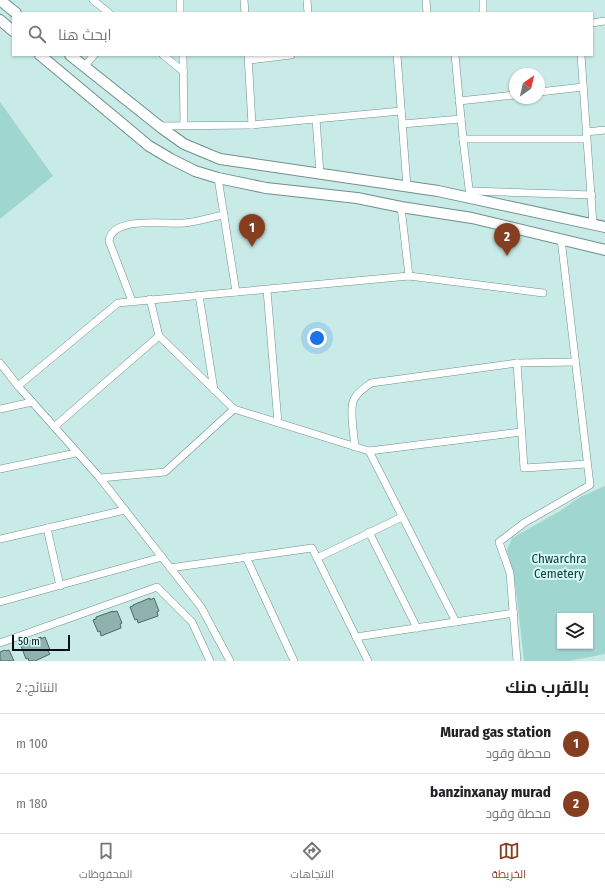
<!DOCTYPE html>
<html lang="ar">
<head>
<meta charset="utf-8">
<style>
	:root { --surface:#fff; --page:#f6f6f6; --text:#202124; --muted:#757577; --line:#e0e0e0; --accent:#863e21 }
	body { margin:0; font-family:"Fira Sans Condensed",Cairo,sans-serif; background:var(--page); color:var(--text); direction:rtl }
	.controls { position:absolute; right:12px; bottom:12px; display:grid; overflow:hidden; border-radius:0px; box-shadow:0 1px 3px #0004 }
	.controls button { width:36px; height:36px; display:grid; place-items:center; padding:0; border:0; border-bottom:1px solid var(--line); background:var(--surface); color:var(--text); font:20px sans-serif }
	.compass { position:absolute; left:509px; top:68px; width:36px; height:36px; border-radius:50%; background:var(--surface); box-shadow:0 1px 3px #0004; rotate:34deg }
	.scale { position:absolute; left:12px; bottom:10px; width:58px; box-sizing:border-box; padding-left:4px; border:2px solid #051110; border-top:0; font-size:11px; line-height:14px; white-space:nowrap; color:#051110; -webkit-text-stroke:3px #d6f9f5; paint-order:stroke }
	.you { position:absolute; left:317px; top:338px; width:14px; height:14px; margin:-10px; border:3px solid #fff; border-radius:50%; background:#1a73e8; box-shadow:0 0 0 6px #1a73e833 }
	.badge { display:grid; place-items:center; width:26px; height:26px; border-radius:50%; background:var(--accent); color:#fff; font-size:13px; font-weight:700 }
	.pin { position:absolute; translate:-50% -33px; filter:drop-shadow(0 1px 2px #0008) }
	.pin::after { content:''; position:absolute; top:21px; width:14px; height:12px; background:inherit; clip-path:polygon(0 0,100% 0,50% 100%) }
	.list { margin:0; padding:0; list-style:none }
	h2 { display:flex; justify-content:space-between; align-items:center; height:52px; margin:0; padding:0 16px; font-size:17px }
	h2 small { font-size:13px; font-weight:400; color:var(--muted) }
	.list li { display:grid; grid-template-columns:26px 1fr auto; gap:12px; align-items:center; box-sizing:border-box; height:60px; padding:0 16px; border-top:1px solid var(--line) }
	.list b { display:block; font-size:15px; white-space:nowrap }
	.list p { margin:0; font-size:13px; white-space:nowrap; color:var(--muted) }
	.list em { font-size:13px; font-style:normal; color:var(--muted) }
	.icon { flex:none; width:22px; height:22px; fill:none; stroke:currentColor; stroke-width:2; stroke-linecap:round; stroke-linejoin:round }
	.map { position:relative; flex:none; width:605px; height:661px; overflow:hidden; direction:ltr }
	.search { position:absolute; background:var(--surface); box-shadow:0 1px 3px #0004; left:12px; right:12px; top:12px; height:44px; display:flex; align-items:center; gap:10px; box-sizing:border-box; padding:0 14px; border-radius:0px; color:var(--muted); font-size:15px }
	.sheet { height:172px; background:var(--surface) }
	nav { display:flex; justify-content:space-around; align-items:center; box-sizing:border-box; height:56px; border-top:1px solid var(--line); background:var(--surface); font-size:11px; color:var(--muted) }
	nav a { display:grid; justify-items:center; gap:2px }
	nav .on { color:var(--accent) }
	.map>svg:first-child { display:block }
</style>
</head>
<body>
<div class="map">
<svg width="605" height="661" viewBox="0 0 605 661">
	<rect width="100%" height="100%" fill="#c9ebe8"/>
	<g fill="#a0d6d0" fill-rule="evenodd">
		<path d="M0,102L53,176L0,219Z"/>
		<path d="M605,486V654L569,661H524L516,589L507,550L512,538L560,511L580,497ZM560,616H590V646H560Z"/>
	</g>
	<g fill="#90b2ae" stroke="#496865">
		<path d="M150,598V600L154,598L159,611L157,612L158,616L138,623L137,619L135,620L130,607L133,606V605Z"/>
		<path d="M113,611V612L117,611L122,623L120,624L121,628L101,636L100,631L98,632L93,620L96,619V617Z"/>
		<path d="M41,637V639L45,637L50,650L48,651L50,654L35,661H29L28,658L26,659L21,646L24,645V643Z"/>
		<path d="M5,650L6,651L9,650L14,661H0V652Z"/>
	</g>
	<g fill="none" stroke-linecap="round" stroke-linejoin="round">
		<g stroke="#6f908c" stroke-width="8">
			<g id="street">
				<path d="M93,0L109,13"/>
				<path d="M180,0V13"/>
				<path d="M244,0L245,13"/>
				<path d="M307,0L308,13"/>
				<path d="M426,0L427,13"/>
				<path d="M483,0V13"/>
				<path d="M592,23L605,21"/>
				<path d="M163,55L184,72"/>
				<path d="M183,55L184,125"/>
				<path d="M248,55L252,125"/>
				<path d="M397,55L407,187"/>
				<path d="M455,55L463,139L470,197"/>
				<path d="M581,55L593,224"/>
				<path d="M249,60L291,55"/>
				<path d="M84,67L94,55"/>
				<path d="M539,92L583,87"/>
				<path d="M459,101L515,95"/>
				<path d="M316,119L320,174"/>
				<path d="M402,124L461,119"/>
				<path d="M159,126L252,125L401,111"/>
				<path d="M586,132L605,130"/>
				<path d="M463,139H586"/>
				<path d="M218,178L236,292"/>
				<path d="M470,191L592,195"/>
				<path d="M401,207L409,276"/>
				<path d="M267,290L278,423"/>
				<path d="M199,295L214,390"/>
				<path d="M132,301L109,241C112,215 167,225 184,223C197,222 211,217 224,215"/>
				<path d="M159,336L234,409L369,451L521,432"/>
				<path d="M0,363L18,386L100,478L201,607L230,661"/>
				<path d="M517,363L524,468L587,464"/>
				<path d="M18,386L118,303L409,276L543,293"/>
				<path d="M0,409L32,402"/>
				<path d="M54,427L159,336L150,299"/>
				<path d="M355,447C354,435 349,409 354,399C358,392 364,388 371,383L517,363L575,362"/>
				<path d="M369,451L456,622"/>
				<path d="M0,469L76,453"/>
				<path d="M100,478L165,472L234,409"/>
				<path d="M47,528L60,586"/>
				<path d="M369,532L417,628"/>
				<path d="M0,539L125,510"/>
				<path d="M246,557L294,661"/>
				<path d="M317,558L402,517"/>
				<path d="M170,568L312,548L368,661"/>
				<path d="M0,602L162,557"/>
				<path d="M356,637L514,613"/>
				<path d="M0,643L157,587L192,622L210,661"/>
				<path d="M517,661L510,573L499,542L524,523L590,485L561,239"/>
			</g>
		</g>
		<g stroke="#6f908c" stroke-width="12">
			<g id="secondary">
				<path d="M0,0L16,13"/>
				<path d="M0,20L13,31"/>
				<path d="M40,55L149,146L171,159L195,171L218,178L266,188L357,198L401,207L472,218L605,250"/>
				<path d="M70,55L163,129L184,144L220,159L438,191L605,227"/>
			</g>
		</g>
		<use href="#street" stroke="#fff" stroke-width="7"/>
		<use href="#secondary" stroke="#fff" stroke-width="10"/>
	</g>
	<g text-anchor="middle" stroke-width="4" stroke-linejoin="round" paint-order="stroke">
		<g font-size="13" fill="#0e4340" stroke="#d6f9f5">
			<text x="559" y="563">Chwarchra<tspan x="559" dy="15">Cemetery</tspan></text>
		</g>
	</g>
</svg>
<div class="controls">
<button><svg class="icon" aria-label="layers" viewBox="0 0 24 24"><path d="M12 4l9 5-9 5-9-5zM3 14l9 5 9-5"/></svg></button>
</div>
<svg class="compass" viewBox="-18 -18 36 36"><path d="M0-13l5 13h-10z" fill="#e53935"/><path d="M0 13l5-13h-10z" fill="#757577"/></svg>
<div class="scale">50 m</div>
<div class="you"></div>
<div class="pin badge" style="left:252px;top:247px">1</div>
<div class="pin badge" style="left:507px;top:256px">2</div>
<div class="search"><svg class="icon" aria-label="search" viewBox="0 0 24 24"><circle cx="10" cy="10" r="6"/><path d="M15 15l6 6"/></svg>ابحث هنا</div>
</div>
<section class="sheet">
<h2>بالقرب منك<small>النتائج: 2</small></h2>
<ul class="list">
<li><span class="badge">1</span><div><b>Murad gas station</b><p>محطة وقود</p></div><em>100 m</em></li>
<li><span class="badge">2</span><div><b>banzinxanay murad</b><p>محطة وقود</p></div><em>180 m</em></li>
</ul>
</section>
<nav>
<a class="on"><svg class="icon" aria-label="map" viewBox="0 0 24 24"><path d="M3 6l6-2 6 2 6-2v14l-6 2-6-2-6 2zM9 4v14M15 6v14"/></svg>الخريطة</a>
<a><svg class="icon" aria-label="directions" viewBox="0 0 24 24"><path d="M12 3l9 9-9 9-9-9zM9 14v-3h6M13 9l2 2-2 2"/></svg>الاتجاهات</a>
<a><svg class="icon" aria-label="saved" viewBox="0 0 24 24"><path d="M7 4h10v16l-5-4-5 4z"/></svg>المحفوظات</a>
</nav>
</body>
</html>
